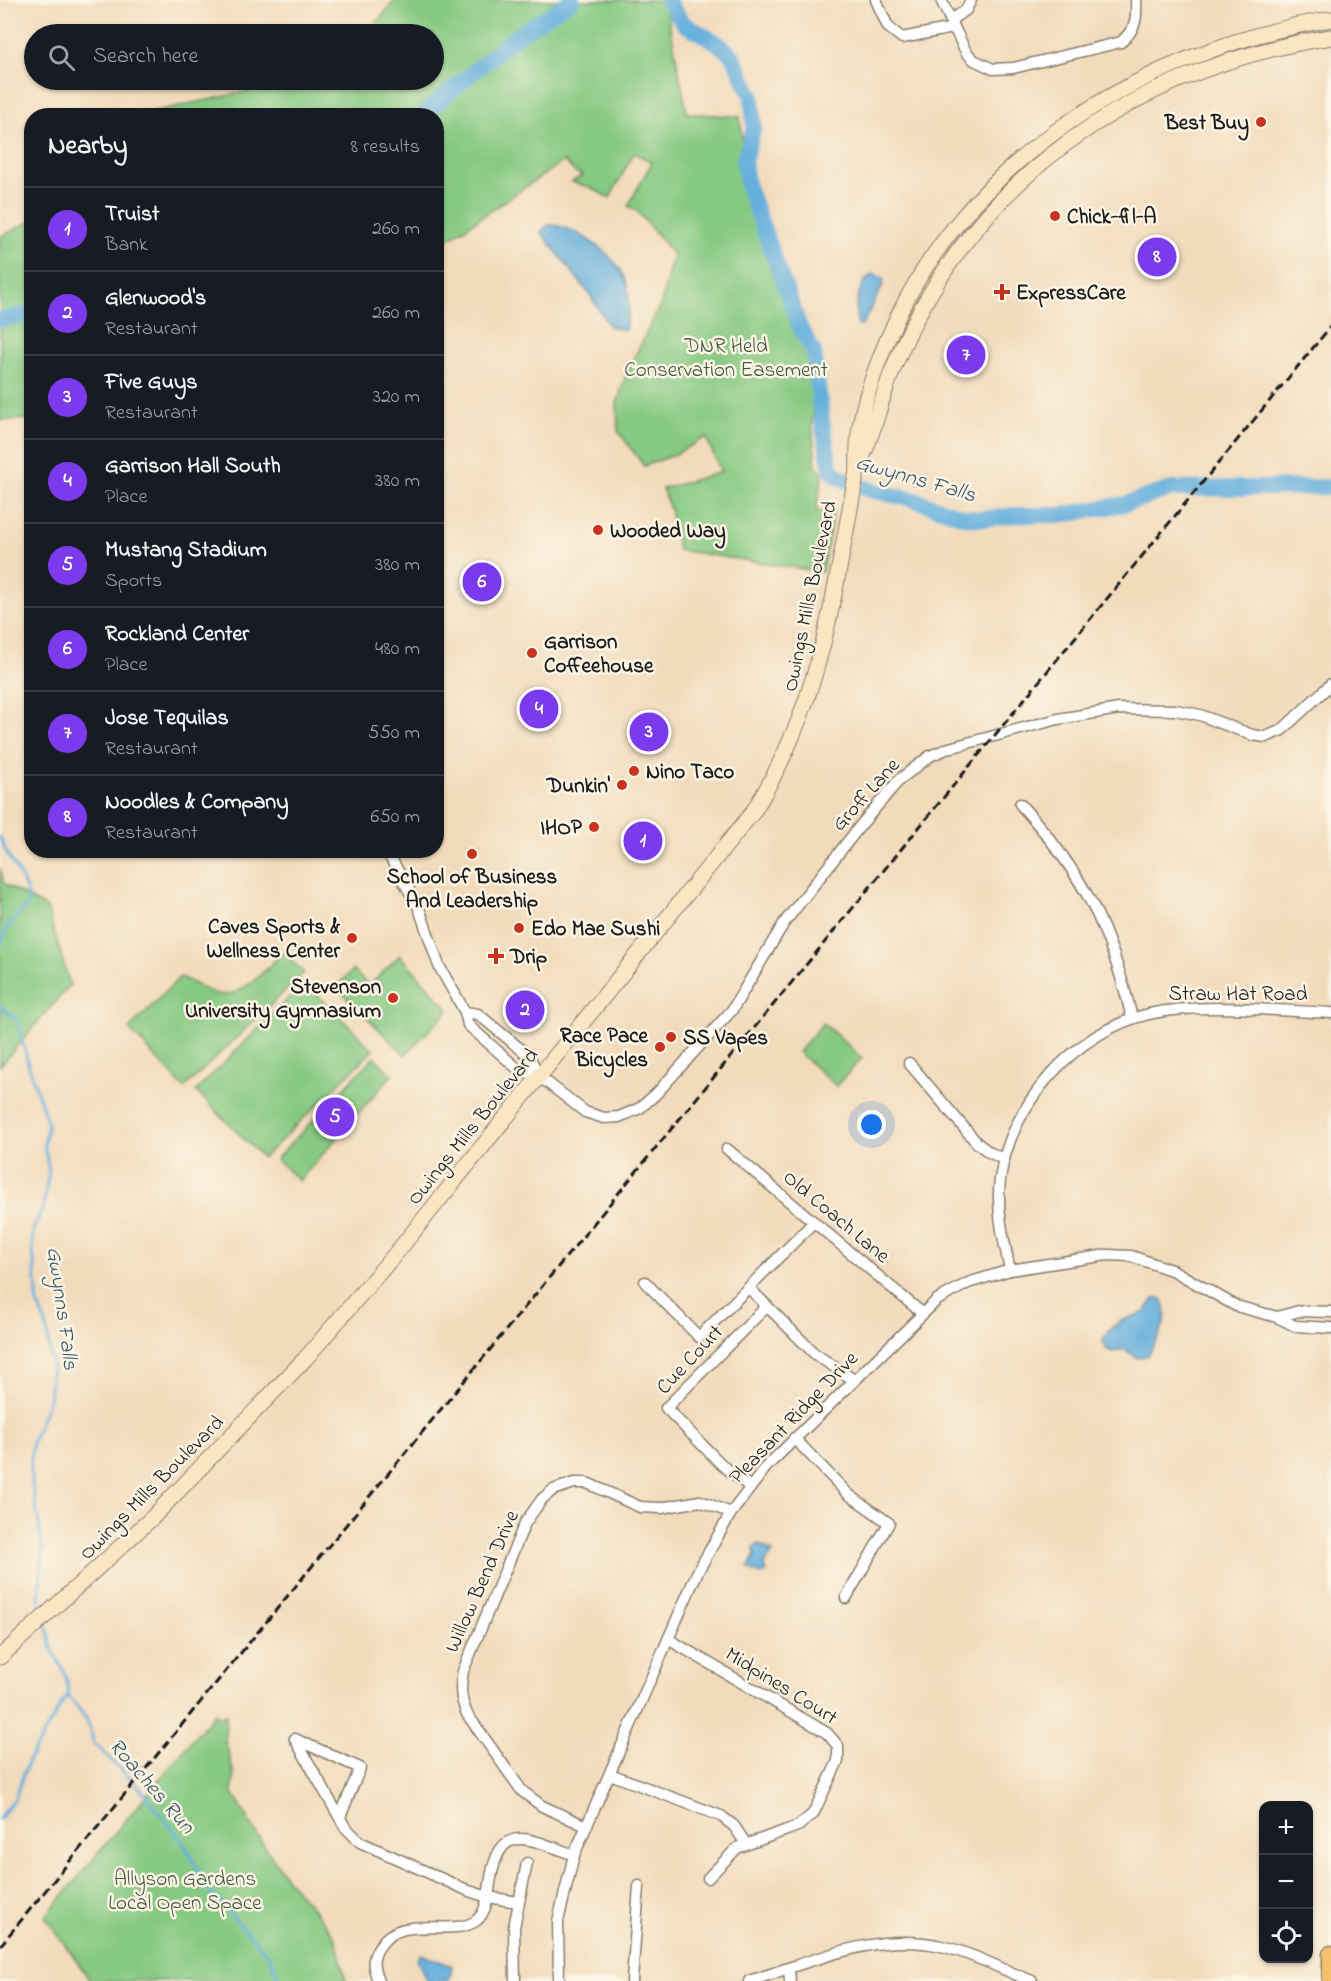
<!DOCTYPE html>
<html lang="en">
<head>
<meta charset="utf-8">
<style>
	:root { --surface:#171b24; --page:#20242c; --text:#f1f3f6; --muted:#9ea1a6; --line:#363941; --accent:#7c3aed }
	body { margin:0; font-family:"Indie Flower",sans-serif; background:var(--page); color:var(--text) }
	.controls { position:absolute; right:18px; bottom:18px; display:grid; overflow:hidden; border-radius:12px; box-shadow:0 2px 4px #0004 }
	.controls button { width:54px; height:54px; display:grid; place-items:center; padding:0; border:0; border-bottom:2px solid var(--line); background:var(--surface); color:var(--text); font:30px sans-serif }
	.you { position:absolute; left:872px; top:1125px; width:21px; height:21px; margin:-15px; border:4px solid #fff; border-radius:50%; background:#1a73e8; box-shadow:0 0 0 9px #1a73e833 }
	.badge { display:grid; place-items:center; width:39px; height:39px; border-radius:50%; background:var(--accent); color:#fff; font-size:20px; font-weight:700 }
	.pin { position:absolute; translate:-50% -50%; border:3px solid #fff; box-shadow:0 2px 6px #0006 }
	.list { margin:0; padding:0; list-style:none }
	h2 { display:flex; justify-content:space-between; align-items:center; height:78px; margin:0; padding:0 24px; font-size:26px }
	h2 small { font-size:20px; font-weight:400; color:var(--muted) }
	.list li { display:grid; grid-template-columns:39px 1fr auto; gap:18px; align-items:center; box-sizing:border-box; height:84px; padding:0 24px; border-top:2px solid var(--line) }
	.list b { display:block; font-size:22px; white-space:nowrap }
	.list p { margin:0; font-size:20px; white-space:nowrap; color:var(--muted) }
	.list em { font-size:20px; font-style:normal; color:var(--muted) }
	.icon { flex:none; width:33px; height:33px; fill:none; stroke:currentColor; stroke-width:2; stroke-linecap:round; stroke-linejoin:round }
	.map { position:relative; flex:none; width:1331px; height:1981px; overflow:hidden }
	.search { position:absolute; background:var(--surface); box-shadow:0 2px 4px #0004; left:24px; top:24px; width:420px; height:66px; display:flex; align-items:center; gap:15px; box-sizing:border-box; padding:0 21px; border-radius:33px; color:var(--muted); font-size:22px }
	.panel { position:absolute; background:var(--surface); box-shadow:0 2px 4px #0004; left:24px; top:108px; width:420px; height:750px; border-radius:24px }
	.map>svg:first-child { display:block }
</style>
</head>
<body>
<div class="map">
<svg width="1331" height="1981" viewBox="0 0 1331 1981">
	<rect width="100%" height="100%" fill="#fcf5e5"/>
	<filter id="ink" filterUnits="userSpaceOnUse"><feTurbulence type="fractalNoise" baseFrequency=".0167" numOctaves="2"/><feDisplacementMap in="SourceGraphic" scale="12" xChannelSelector="R" yChannelSelector="G"/><feConvolveMatrix kernelMatrix="1 2 1 2 8 2 1 2 1" color-interpolation-filters="sRGB"/></filter>
	<filter id="wash" filterUnits="userSpaceOnUse"><feTurbulence type="fractalNoise" baseFrequency=".008" numOctaves="4" result="noise"/><feDisplacementMap in="SourceGraphic" scale="24" xChannelSelector="R" yChannelSelector="G"/><feGaussianBlur stdDeviation="1.35" result="paint"/><feColorMatrix in="noise" values="0 0 0 0 0 0 0 0 0 0 0 0 0 0 0 0 0 1.4 0 .05"/><feComposite in="paint" operator="in"/></filter>
	<g filter="url(#wash)">
		<rect width="100%" height="100%" fill="#f2dbbb"/>
		<g fill="#86c982" stroke="#51724f" stroke-width="1.5">
			<path d="M395,0H665L687,113L740,117L745,171L754,215L797,315L818,348L812,426L816,466L823,473L816,511L833,515L822,572L678,550L670,509L662,489L721,472L706,437L674,455L644,466L618,431L617,403L627,372L661,304L673,254L636,210L628,206L652,162L634,153L610,198L589,187L572,182L583,175L576,173L564,161L437,247L436,116L138,115L298,80H434V34H367Z"/>
			<path d="M31,221V419L0,420V237Z"/>
			<path d="M0,868L4,884L47,908L70,985L0,1066Z"/>
			<path d="M283,952L304,973L184,1088L129,1029L180,977C192,982 203,989 214,993C238,1003 269,967 283,952Z"/>
			<path d="M400,955L449,1010L405,1055L336,987L353,970L369,986Z"/>
			<path d="M305,982L373,1050L263,1158L196,1091Z"/>
			<path d="M823,1023L862,1058L836,1086L798,1052Z"/>
			<path d="M374,1057L392,1075L299,1181L276,1159Z"/>
			<path d="M215,1713L222,1718L226,1714L225,1740L234,1774L232,1791L259,1838L290,1883L316,1912L336,1939L346,1981H91L45,1917Z"/>
		</g>
		<g fill="#65afdd" stroke="#40667c" stroke-width="1.5">
			<path d="M548,225C574,224 621,258 627,284C631,300 628,314 625,330L609,326L590,295L541,232Z"/>
			<path d="M873,274L883,278V285L862,326H859C852,312 858,282 873,274Z"/>
			<path d="M1161,1298C1174,1317 1157,1338 1148,1355L1138,1358L1124,1349L1112,1352L1105,1348L1103,1341C1111,1321 1127,1319 1145,1312L1154,1299Z"/>
			<path d="M759,1544L773,1552L764,1565L766,1572L760,1575L748,1568L755,1555L754,1548Z"/>
			<path d="M421,1954L452,1966L449,1981H427L417,1960Z"/>
		</g>
		<g fill="none" stroke-linecap="round" stroke-linejoin="round">
			<g stroke="#65afdd" stroke-width="3">
				<path d="M0,837C7,860 27,878 29,903L6,929L0,946"/>
				<path d="M0,1006L17,1020L29,1067L48,1124L44,1144L49,1171L43,1208L34,1226L32,1238L38,1305L46,1324L52,1367L49,1400L32,1442L30,1471L43,1549L39,1598L43,1612"/>
				<path d="M67,1695L86,1718L94,1743L141,1790L183,1842L211,1893L271,1958L279,1981"/>
				<path d="M0,1819L15,1798L29,1759L67,1695C70,1676 60,1666 53,1650C49,1641 48,1631 45,1622"/>
			</g>
			<g stroke="#65afdd" stroke-width="16">
				<path d="M667,0L684,24L716,42L733,56L752,97L754,128L744,161L747,184L801,330L814,352L823,428L831,469L839,477L873,491L912,499L964,517L981,519L1016,515H1061L1125,504L1171,489L1331,487"/>
				<path d="M421,116L518,35L572,0"/>
				<path d="M0,320L32,313"/>
			</g>
		</g>
	</g>
	<g filter="url(#ink)">
		<g fill="none" stroke-linecap="round" stroke-linejoin="round">
			<g stroke="#877c6c" stroke-width="13">
				<g id="street">
					<path d="M876,0L888,27L902,38L953,28"/>
					<path d="M941,0L966,52L974,60L993,69L1013,68L1121,42C1136,29 1137,19 1136,0"/>
					<path d="M950,20L966,10L971,0"/>
					<path d="M1020,804C1083,873 1110,927 1132,1018"/>
					<path d="M386,850L419,908L439,966L465,1012L468,1025L519,1070L539,1076L585,1112L604,1118L619,1117L640,1108L656,1094L732,1010L784,923L860,826L899,780L930,756L949,748L1058,719L1119,709L1176,710L1200,715L1252,735L1266,737L1282,730L1331,684"/>
					<path d="M465,1012L478,1014L529,1056L539,1076"/>
					<path d="M909,1063L977,1143L989,1152L1003,1159"/>
					<path d="M727,1149L922,1313"/>
					<path d="M1010,1270C1004,1241 996,1210 1000,1180C1009,1105 1075,1031 1149,1014C1202,1002 1276,1011 1331,1013"/>
					<path d="M645,1282L699,1337L814,1222"/>
					<path d="M749,1288L815,1354L854,1380"/>
					<path d="M1277,1317L1299,1311L1331,1312"/>
					<path d="M794,1438L848,1494L889,1523L846,1598"/>
					<path d="M750,1487L722,1465L666,1408L767,1306"/>
					<path d="M668,1639L827,1733L838,1746V1761L813,1814L798,1826L737,1848L708,1878"/>
					<path d="M295,1739L345,1827L360,1842L469,1891L488,1897L518,1902"/>
					<path d="M295,1739L360,1768L340,1817"/>
					<path d="M610,1774L721,1816L734,1826L746,1844"/>
					<path d="M586,1826L542,1806L522,1791L467,1714C460,1698 460,1687 463,1671L525,1523L542,1499L553,1490L574,1483H587L640,1507L661,1508L700,1501L731,1513"/>
					<path d="M789,1969L790,1981"/>
					<path d="M378,1981C373,1968 371,1959 379,1947C401,1911 453,1939 477,1920C485,1913 487,1901 489,1891C497,1822 521,1835 574,1855"/>
					<path d="M515,1981L514,1927L527,1863"/>
					<path d="M559,1981L558,1921L574,1855L697,1573L731,1513L767,1466L937,1300L968,1283L1010,1270L1107,1255L1131,1256L1174,1271L1236,1306L1277,1317L1295,1326L1331,1328"/>
					<path d="M632,1981L639,1886"/>
					<path d="M749,1981C812,1962 874,1931 941,1946C973,1953 1002,1970 1032,1981"/>
				</g>
			</g>
			<g stroke="#877c6c" stroke-width="17">
				<g id="secondary">
					<path d="M858,466C870,443 876,418 884,394C893,366 905,340 918,315C1004,155 1155,65 1331,37"/>
					<path d="M0,1657L152,1518L305,1359L397,1252L753,812C824,699 833,593 858,466C855,424 870,382 886,343C960,161 1143,50 1331,19"/>
				</g>
			</g>
			<g stroke="#877c6c" stroke-width="19">
				<path id="primary" d="M1331,1981V1954"/>
			</g>
			<use href="#street" stroke="#fff" stroke-width="10"/>
			<use href="#secondary" stroke="#fbe6c4" stroke-width="15"/>
			<use href="#primary" stroke="#f6c06b" stroke-width="16"/>
			<path stroke="#1c1c1c" stroke-width="3" stroke-dasharray="9 4.5" stroke-linecap="butt" d="M0,1946L1331,326"/>
		</g>
	</g>
	<g fill="#c8321e" stroke="#fcf5e5" stroke-width="2">
		<circle cx="1261" cy="122" r="6"/>
		<circle cx="1055" cy="216" r="6"/>
		<path d="M999 283h6v6h6v6h-6v6h-6v-6h-6v-6h6z"/>
		<circle cx="598" cy="530" r="6"/>
		<circle cx="532" cy="653" r="6"/>
		<circle cx="634" cy="771" r="6"/>
		<circle cx="622" cy="785" r="6"/>
		<circle cx="594" cy="827" r="6"/>
		<circle cx="472" cy="854" r="6"/>
		<circle cx="519" cy="928" r="6"/>
		<circle cx="352" cy="938" r="6"/>
		<path d="M493 947h6v6h6v6h-6v6h-6v-6h-6v-6h6z"/>
		<circle cx="393" cy="998" r="6"/>
		<circle cx="671" cy="1037" r="6"/>
		<circle cx="660" cy="1047" r="6"/>
	</g>
	<g text-anchor="middle" stroke-width="5" stroke-linejoin="round" paint-order="stroke">
		<g font-size="21" font-weight="bold" fill="#1c1c1c" stroke="#fcf5e5" text-anchor="start">
			<text x="1249" y="129" text-anchor="end">Best Buy</text>
			<text x="1067" y="223">Chick-fil-A</text>
			<text x="1016" y="299">ExpressCare</text>
			<text x="610" y="537">Wooded Way</text>
			<text x="544" y="648">Garrison<tspan x="544" dy="24">Coffeehouse</tspan></text>
			<text x="646" y="778">Nino Taco</text>
			<text x="610" y="792" text-anchor="end">Dunkin'</text>
			<text x="582" y="834" text-anchor="end">IHOP</text>
			<text x="472" y="883" text-anchor="middle">School of Business<tspan x="472" dy="24">And Leadership</tspan></text>
			<text x="340" y="933" text-anchor="end">Caves Sports &amp;<tspan x="340" dy="24">Wellness Center</tspan></text>
			<text x="531" y="935">Edo Mae Sushi</text>
			<text x="510" y="963">Drip</text>
			<text x="381" y="993" text-anchor="end">Stevenson<tspan x="381" dy="24">University Gymnasium</tspan></text>
			<text x="648" y="1042" text-anchor="end">Race Pace<tspan x="648" dy="24">Bicycles</tspan></text>
			<text x="683" y="1044">SS Vapes</text>
		</g>
		<g font-size="21" fill="#415940" stroke="#fcf5e5">
			<text x="726" y="352">DNR Held<tspan x="726" dy="24">Conservation Easement</tspan></text>
			<text x="185" y="1885">Allyson Gardens<tspan x="185" dy="24">Local Open Space</tspan></text>
		</g>
		<g font-size="21" fill="#1c1c1c" stroke="#fcf5e5">
			<text transform="translate(809 596) rotate(-78)" y="7">Owings Mills Boulevard</text>
			<text transform="translate(865 794) rotate(-48)" y="7">Groff Lane</text>
			<text x="1238" y="1000">Straw Hat Road</text>
			<text transform="translate(472 1126) rotate(-51)" y="7">Owings Mills Boulevard</text>
			<text transform="translate(837 1216) rotate(40)" y="7">Old Coach Lane</text>
			<text transform="translate(689 1359) rotate(-47)" y="7">Cue Court</text>
			<text transform="translate(793 1417) rotate(-46)" y="7">Pleasant Ridge Drive</text>
			<text transform="translate(151 1487) rotate(-45)" y="7">Owings Mills Boulevard</text>
			<text transform="translate(481 1581) rotate(-66)" y="7">Willow Bend Drive</text>
			<text transform="translate(782 1685) rotate(32)" y="7">Midpines Court</text>
		</g>
		<g font-size="22" font-style="italic" fill="#395769" stroke="#fcf5e5">
			<text transform="translate(916 477) rotate(16)" y="8">Gwynns Falls</text>
			<text transform="translate(64 1308) rotate(82)" y="8">Gwynns Falls</text>
			<text transform="translate(153 1785) rotate(49)" y="8">Roaches Run</text>
		</g>
	</g>
</svg>
<div class="controls">
<button>+</button>
<button>−</button>
<button><svg class="icon" aria-label="locate" viewBox="0 0 24 24"><circle cx="12" cy="12" r="6"/><path d="M12 2v4M12 18v4M2 12h4M18 12h4"/></svg></button>
</div>
<div class="you"></div>
<div class="pin badge" style="left:643px;top:841px">1</div>
<div class="pin badge" style="left:525px;top:1010px">2</div>
<div class="pin badge" style="left:649px;top:732px">3</div>
<div class="pin badge" style="left:539px;top:709px">4</div>
<div class="pin badge" style="left:335px;top:1117px">5</div>
<div class="pin badge" style="left:482px;top:582px">6</div>
<div class="pin badge" style="left:966px;top:355px">7</div>
<div class="pin badge" style="left:1157px;top:257px">8</div>
<div class="search"><svg class="icon" aria-label="search" viewBox="0 0 24 24"><circle cx="10" cy="10" r="6"/><path d="M15 15l6 6"/></svg>Search here</div>
<section class="panel">
<h2>Nearby<small>8 results</small></h2>
<ul class="list">
<li><span class="badge">1</span><div><b>Truist</b><p>Bank</p></div><em>260 m</em></li>
<li><span class="badge">2</span><div><b>Glenwood's</b><p>Restaurant</p></div><em>260 m</em></li>
<li><span class="badge">3</span><div><b>Five Guys</b><p>Restaurant</p></div><em>320 m</em></li>
<li><span class="badge">4</span><div><b>Garrison Hall South</b><p>Place</p></div><em>380 m</em></li>
<li><span class="badge">5</span><div><b>Mustang Stadium</b><p>Sports</p></div><em>380 m</em></li>
<li><span class="badge">6</span><div><b>Rockland Center</b><p>Place</p></div><em>480 m</em></li>
<li><span class="badge">7</span><div><b>Jose Tequilas</b><p>Restaurant</p></div><em>550 m</em></li>
<li><span class="badge">8</span><div><b>Noodles &amp; Company</b><p>Restaurant</p></div><em>650 m</em></li>
</ul>
</section>
</div>
</body>
</html>
